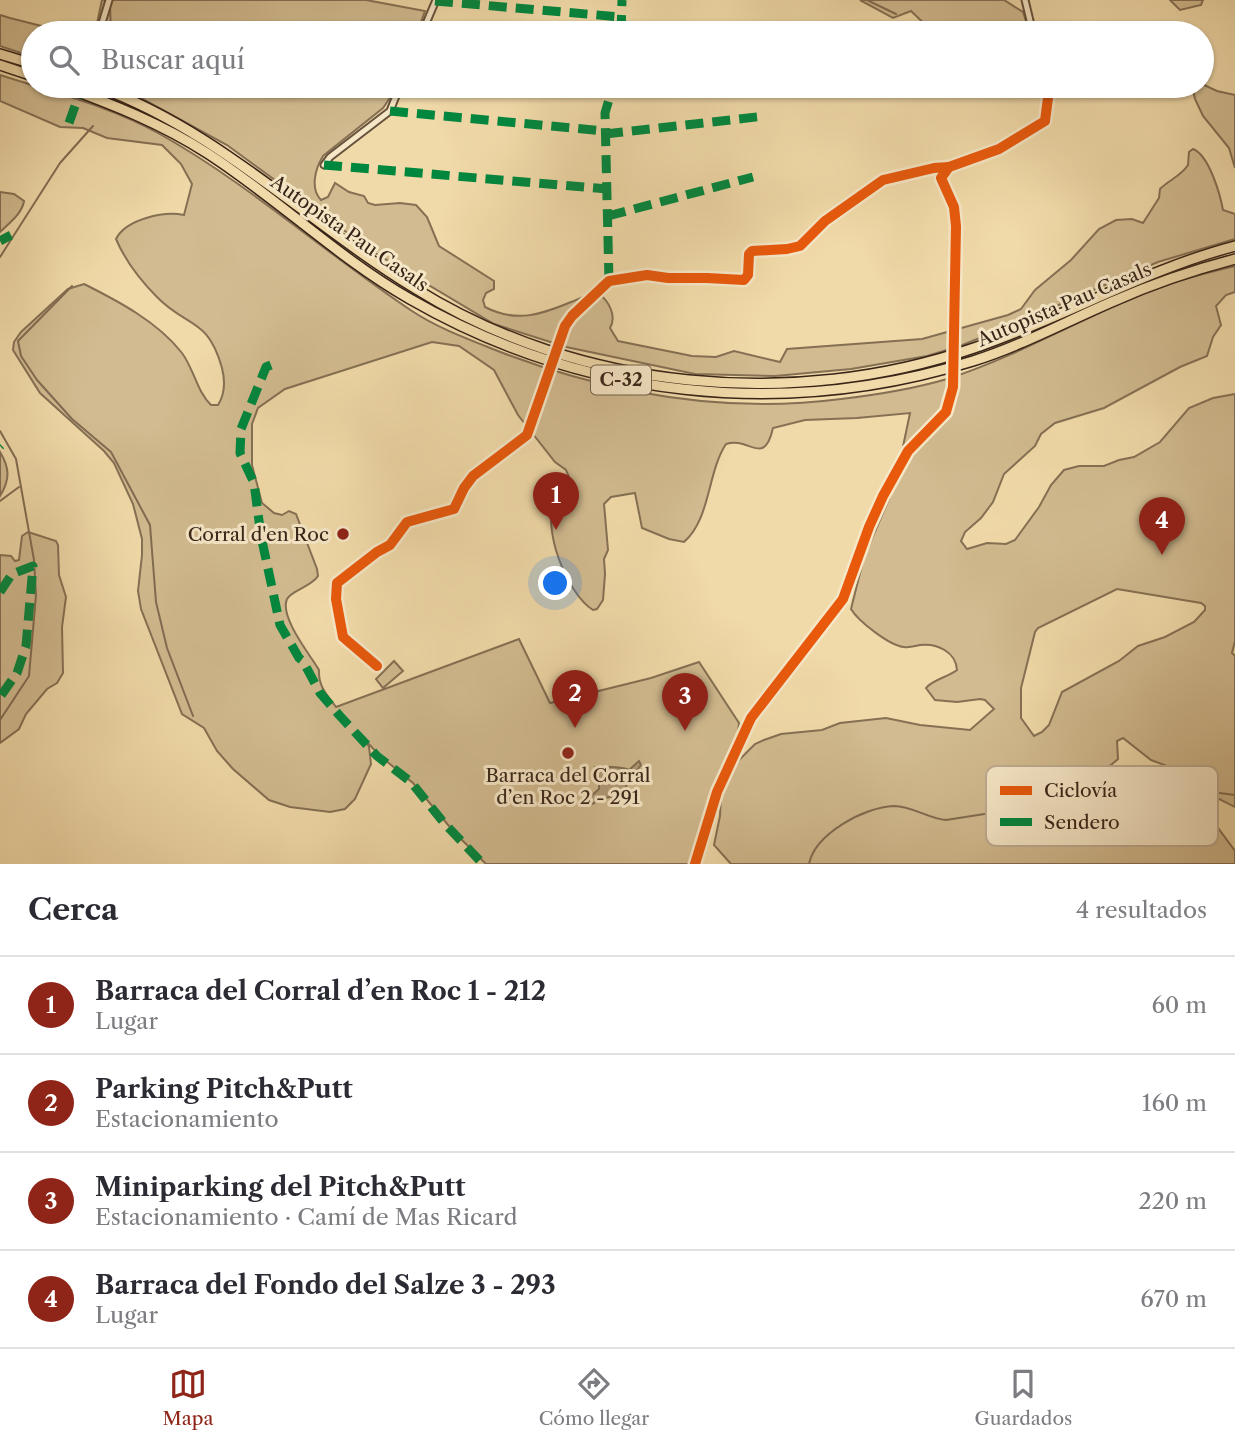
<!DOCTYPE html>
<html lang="es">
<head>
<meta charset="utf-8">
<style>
	:root { --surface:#fff; --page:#f2f2f3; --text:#2b2b33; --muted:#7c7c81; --line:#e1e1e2; --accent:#8f2418 }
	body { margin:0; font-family:"Libre Caslon Text",serif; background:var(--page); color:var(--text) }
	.you { position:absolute; left:556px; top:584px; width:24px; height:24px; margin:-18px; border:5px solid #fff; border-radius:50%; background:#1a73e8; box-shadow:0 0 0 10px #1a73e833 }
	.badge { display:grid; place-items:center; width:46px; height:46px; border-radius:50%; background:var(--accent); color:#fff; font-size:23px; font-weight:700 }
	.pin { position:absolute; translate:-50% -58px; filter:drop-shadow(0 2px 4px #0008) }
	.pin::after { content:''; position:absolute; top:37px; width:24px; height:21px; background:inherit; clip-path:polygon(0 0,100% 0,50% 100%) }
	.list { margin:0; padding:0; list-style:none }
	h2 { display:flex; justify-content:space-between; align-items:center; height:91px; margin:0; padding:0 28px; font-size:30px }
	h2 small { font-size:23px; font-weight:400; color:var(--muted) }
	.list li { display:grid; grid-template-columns:46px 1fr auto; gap:21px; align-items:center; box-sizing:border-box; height:98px; padding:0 28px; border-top:2px solid var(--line) }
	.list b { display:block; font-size:26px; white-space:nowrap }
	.list p { margin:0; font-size:23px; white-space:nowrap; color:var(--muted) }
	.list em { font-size:23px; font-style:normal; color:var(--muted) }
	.icon { flex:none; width:38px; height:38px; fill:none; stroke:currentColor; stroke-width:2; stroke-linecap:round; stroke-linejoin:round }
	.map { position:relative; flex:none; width:1235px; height:864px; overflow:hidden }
	.search { position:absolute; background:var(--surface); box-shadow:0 2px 5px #0004; left:21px; right:21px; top:21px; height:77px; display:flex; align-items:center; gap:18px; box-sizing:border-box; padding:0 24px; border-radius:38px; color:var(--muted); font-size:26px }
	.sheet { height:483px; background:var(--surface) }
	nav { display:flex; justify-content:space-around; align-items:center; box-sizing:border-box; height:98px; border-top:2px solid var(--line); background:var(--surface); font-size:19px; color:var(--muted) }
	nav a { display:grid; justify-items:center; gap:4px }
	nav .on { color:var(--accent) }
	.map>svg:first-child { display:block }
</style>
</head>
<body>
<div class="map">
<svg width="1235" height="864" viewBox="0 0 1235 864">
	<rect width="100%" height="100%" fill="#f1daa9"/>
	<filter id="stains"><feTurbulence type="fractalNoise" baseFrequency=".00286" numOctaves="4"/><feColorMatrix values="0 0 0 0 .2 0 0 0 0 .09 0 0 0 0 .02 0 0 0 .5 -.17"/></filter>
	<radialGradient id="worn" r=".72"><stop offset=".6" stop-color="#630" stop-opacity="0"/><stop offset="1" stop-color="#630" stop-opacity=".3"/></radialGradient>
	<g fill="#d2bb90" stroke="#857054" stroke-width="2" fill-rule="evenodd">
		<path d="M102,0H366L425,11L417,33H95Z"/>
		<path d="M860,0H1004L1023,12L1027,24L990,33H934L911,11L893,18Z"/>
		<path d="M1170,0H1203L1201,5L1180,10Z"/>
		<path d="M0,15L10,18L69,33H33V57L0,46Z"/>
		<path d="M0,75C52,92 110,106 158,133C248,183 326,254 412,311C439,329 473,341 503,353C611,394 726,414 841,399C875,395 913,389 947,379C1018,356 1082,318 1151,290C1177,280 1207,273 1235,266V292L1226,295L1216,306L1221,325L1213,337L1207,356L1180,367L1104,408L1055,423L1041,434L1035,446L1004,474L993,502L981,518L965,532L961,541L967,549L987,543L1006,544L1015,540L1039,507L1051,485L1064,470L1079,466H1104L1119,460L1134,457L1160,442L1189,408L1213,398L1235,394V641L1232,653L1235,656V807L1219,799L1199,778L1151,760L1123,738L1117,741L1118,759L1111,765L1061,792L1021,802L1004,801L996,807V818C1013,829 1039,824 1059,820C1087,808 1144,775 1173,781L1207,813L1235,851V864H731L714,845L720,816L721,794L738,761L755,744L764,740L781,734L822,730L840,723L886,718L920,725L970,730L994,709L985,700L980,699L957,702L935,700L926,688C932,680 948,677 957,670C956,652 937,643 920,645C915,646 909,648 904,647C890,646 858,621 851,609L864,557L895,485L910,413L857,418L805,420L773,428C764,468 749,436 726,444C707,473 711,518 684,542L669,539L642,528L635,493L611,497L604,504L608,550L604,559L605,574L603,600L597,609L593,610C567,594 540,526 556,499L570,495L573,487L566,470L555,462L518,415L494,370L459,346L432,342L285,389L258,408L252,424V465L262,503L274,513L282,515L289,511L296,514L317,569L318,576C311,587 292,590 287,599C279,617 311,656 319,670C318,686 327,695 336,707L519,639L550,703L651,678L699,662L739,723L738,733L743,737L712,795L691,864H486L454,832L413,783L379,755L366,741L369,747L371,764L355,799L345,809L330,812L290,807L269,800L233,769L217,751L204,728L182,714L141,609L138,591L142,555V539L133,504L114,463L104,451L40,393L13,350L14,342L21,332L68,289L84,284C118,301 158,322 182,353C194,369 197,392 211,405H218C225,394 225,380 222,368C208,317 187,328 157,297C141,281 125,260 116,239C126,219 164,211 184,215L192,184L181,164L162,145L107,138L83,128L60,127L0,101ZM1117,589L1201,603L1205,606V610L1194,622L1165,637L1138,646L1119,661L1062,692L1049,725L1042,732L1034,736L1021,718V688L1035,632L1038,628Z"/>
		<path d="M1202,84L1217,91L1235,95V168L1229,148L1203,116L1195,99L1192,86H1202Z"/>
		<path d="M111,86H398L383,108L323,156C315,169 310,189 321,200L328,197L335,183L349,192L364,196L368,203L375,205L400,203L416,205L427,217L439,246L494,281V289L486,293L483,300L485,307C516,323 540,315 571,302C580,299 588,293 598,293C609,301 617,316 610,328L618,341L692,356L716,357L734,351L780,362L787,349L922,339L1008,315L1021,309L1035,290L1071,260L1099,229L1116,220L1132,219L1143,223L1159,198L1160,189C1169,180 1181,176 1188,165L1189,152L1193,149C1209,155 1220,194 1223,210L1235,214V239L1158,262L1031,317L960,346L927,356L851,369L775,376L695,374L566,347L494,324L375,253L227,145L139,97Z"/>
		<path d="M0,192L14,194L24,201C22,214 9,223 0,232Z"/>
		<path d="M0,452C10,468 10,480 0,496Z"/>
		<path d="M28,532L56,541L58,545L59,575L66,597L62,627L63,673L57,683L47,689L26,714L19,729L0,743V555L11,556L15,561L19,560L22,536Z"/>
		<path d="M394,661L403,671L383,688L376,679Z"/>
	</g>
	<path fill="#b29c78" stroke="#816c52" stroke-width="2" d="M639,761L641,765L629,780L622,795L604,798L592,804L589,801L591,796L599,789V777L595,767C601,766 624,767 629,770Z"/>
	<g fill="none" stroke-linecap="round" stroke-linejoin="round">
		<g stroke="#816c52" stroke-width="2">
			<path d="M867,0L896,14"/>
			<path d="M110,6L111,33"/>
			<path d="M0,257L60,163L93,126"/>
			<path d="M72,286L18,341L21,356L37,380L72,419L111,452L150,525L156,602L167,648L193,716"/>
			<path d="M0,431L16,459L34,560L36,595L29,676L0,720"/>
			<path d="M0,501L19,487"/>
			<path d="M809,864C815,834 864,807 894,806C912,806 929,819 946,820L1164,786L1235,795"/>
		</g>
		<g stroke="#66523c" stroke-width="9">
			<g id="street">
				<path d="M1025,0L1033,33"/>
				<path d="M99,33L109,0"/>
				<path d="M422,33L436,0"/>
				<path d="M324,165L330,157L390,111L400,86"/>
				<path d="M561,336L572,316L609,281L647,275L668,278H707L744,280L748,275L749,254L752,251L787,249L800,246L825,221L883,180L934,168L949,167"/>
				<path d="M954,337L956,226L954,207L941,178L949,167L999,149L1045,121L1048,98L1046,86"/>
				<path d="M377,666L343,637L336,599L337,583L377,552L390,545L407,522L454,509L464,488L473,476L527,435L546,383"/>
				<path d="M695,864L717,792L751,718L843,599L869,527L883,496L908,451L946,412L953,387"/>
			</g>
		</g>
		<g stroke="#382418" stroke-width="12">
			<g id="highway">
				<path d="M0,54L33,64"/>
				<path d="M0,65L33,76"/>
				<path d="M62,86C112,104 162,124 207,153C277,198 338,258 410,299C582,398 783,420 973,361C1021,346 1067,321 1114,301C1154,283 1193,270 1235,259"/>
				<path d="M96,86C220,131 306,222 416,289C580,391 793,410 974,348C1063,318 1144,270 1235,246"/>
			</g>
		</g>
		<use href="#street" stroke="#f6e7c7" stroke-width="5"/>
		<use href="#highway" stroke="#f1daa9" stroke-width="9"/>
		<g stroke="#66523c" stroke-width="9" stroke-linecap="butt">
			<g id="street-bridge">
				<path d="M546,383L561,336"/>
				<path d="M953,387L954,337"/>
			</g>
		</g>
		<use href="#street-bridge" stroke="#f6e7c7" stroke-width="5"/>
		<g stroke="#00873e" stroke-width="9" stroke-dasharray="18 9" stroke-linecap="butt">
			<path d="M435,1L621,17"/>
			<path d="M621,33L622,0"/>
			<path d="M390,111L605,131"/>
			<path d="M69,123L82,86"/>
			<path d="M605,134L765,116"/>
			<path d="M324,165L608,189"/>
			<path d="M608,216L753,177"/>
			<path d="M0,241L11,235"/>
			<path d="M609,281L605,113L613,86"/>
			<path d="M271,365L266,367L241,429L240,453L254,483L261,536L280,625L299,658L303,661L320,693L340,716L377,756L411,782L444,823L483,864"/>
			<path d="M0,446L1,445"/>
			<path d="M0,592L12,574L33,566L26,646L17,673L0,697"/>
		</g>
		<g stroke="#f6e7c7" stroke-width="15">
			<g id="cycleway">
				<path d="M377,666L343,637L336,599L337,583L377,552L390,545L407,522L454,509L464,488L473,476L527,435L565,326L572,316L609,281L647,275L668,278H707L744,280L748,275L749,254L752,251L787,249L800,246L825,221L883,180L934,168L949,167"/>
				<path d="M695,864L717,792L751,718L843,599L869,527L883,496L908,451L946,412L953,387L956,226L954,207L941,178L949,167L999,149L1045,121L1048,98L1046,86"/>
			</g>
		</g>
		<use href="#cycleway" stroke="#e8590c" stroke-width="10"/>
	</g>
	<g fill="#8f2418" stroke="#f6e7c7" stroke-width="2.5">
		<circle cx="343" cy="534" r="7"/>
		<circle cx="568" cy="753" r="7"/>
	</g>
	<g text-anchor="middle" stroke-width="6" stroke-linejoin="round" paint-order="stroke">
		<rect fill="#f6e7c7" stroke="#715e4c" stroke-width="2" x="591" y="365.5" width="60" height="29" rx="5"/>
		<g font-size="18" font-weight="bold" fill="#382418">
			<text x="621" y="386">C-32</text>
		</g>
		<g font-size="19" fill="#382418" stroke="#f6e7c7">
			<text transform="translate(350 233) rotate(35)" y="7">Autopista Pau Casals</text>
			<text transform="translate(1064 304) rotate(-23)" y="7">Autopista Pau Casals</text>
		</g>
		<g font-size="19" fill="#382418" stroke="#f6e7c7" text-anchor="end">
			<text x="329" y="541">Corral d'en Roc</text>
			<text x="568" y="782" text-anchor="middle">Barraca del Corral<tspan x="568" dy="22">d’en Roc 2 - 291</tspan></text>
		</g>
	</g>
	<rect x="986" y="766" width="232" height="80" rx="10" fill="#f6e7c7" stroke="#bdac92" stroke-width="2"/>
	<rect x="1000" y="786" width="32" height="9" fill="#e8590c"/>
	<rect x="1000" y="818" width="32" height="8" fill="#00873e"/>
	<g font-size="19" fill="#382418">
		<text x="1044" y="797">Ciclovía</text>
		<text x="1044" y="829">Sendero</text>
	</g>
	<rect width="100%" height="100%" filter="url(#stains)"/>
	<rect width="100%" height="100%" fill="url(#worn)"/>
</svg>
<div class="you"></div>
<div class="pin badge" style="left:556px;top:530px">1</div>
<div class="pin badge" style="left:575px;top:728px">2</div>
<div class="pin badge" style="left:685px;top:731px">3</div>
<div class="pin badge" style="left:1162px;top:555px">4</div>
<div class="search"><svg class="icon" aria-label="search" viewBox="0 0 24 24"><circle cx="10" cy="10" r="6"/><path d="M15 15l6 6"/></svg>Buscar aquí</div>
</div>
<section class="sheet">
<h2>Cerca<small>4 resultados</small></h2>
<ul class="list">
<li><span class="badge">1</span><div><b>Barraca del Corral d’en Roc 1 - 212</b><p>Lugar</p></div><em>60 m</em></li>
<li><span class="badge">2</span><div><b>Parking Pitch&amp;Putt</b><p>Estacionamiento</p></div><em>160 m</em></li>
<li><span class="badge">3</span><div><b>Miniparking del Pitch&amp;Putt</b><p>Estacionamiento · Camí de Mas Ricard</p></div><em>220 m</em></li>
<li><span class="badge">4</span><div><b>Barraca del Fondo del Salze 3 - 293</b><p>Lugar</p></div><em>670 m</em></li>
</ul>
</section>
<nav>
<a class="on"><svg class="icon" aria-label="map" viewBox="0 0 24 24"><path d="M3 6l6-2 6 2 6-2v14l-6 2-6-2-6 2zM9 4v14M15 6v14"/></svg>Mapa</a>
<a><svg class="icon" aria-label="directions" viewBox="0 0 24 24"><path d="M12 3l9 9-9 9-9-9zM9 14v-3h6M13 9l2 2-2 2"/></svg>Cómo llegar</a>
<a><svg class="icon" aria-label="saved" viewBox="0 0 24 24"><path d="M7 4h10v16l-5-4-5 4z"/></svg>Guardados</a>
</nav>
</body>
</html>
